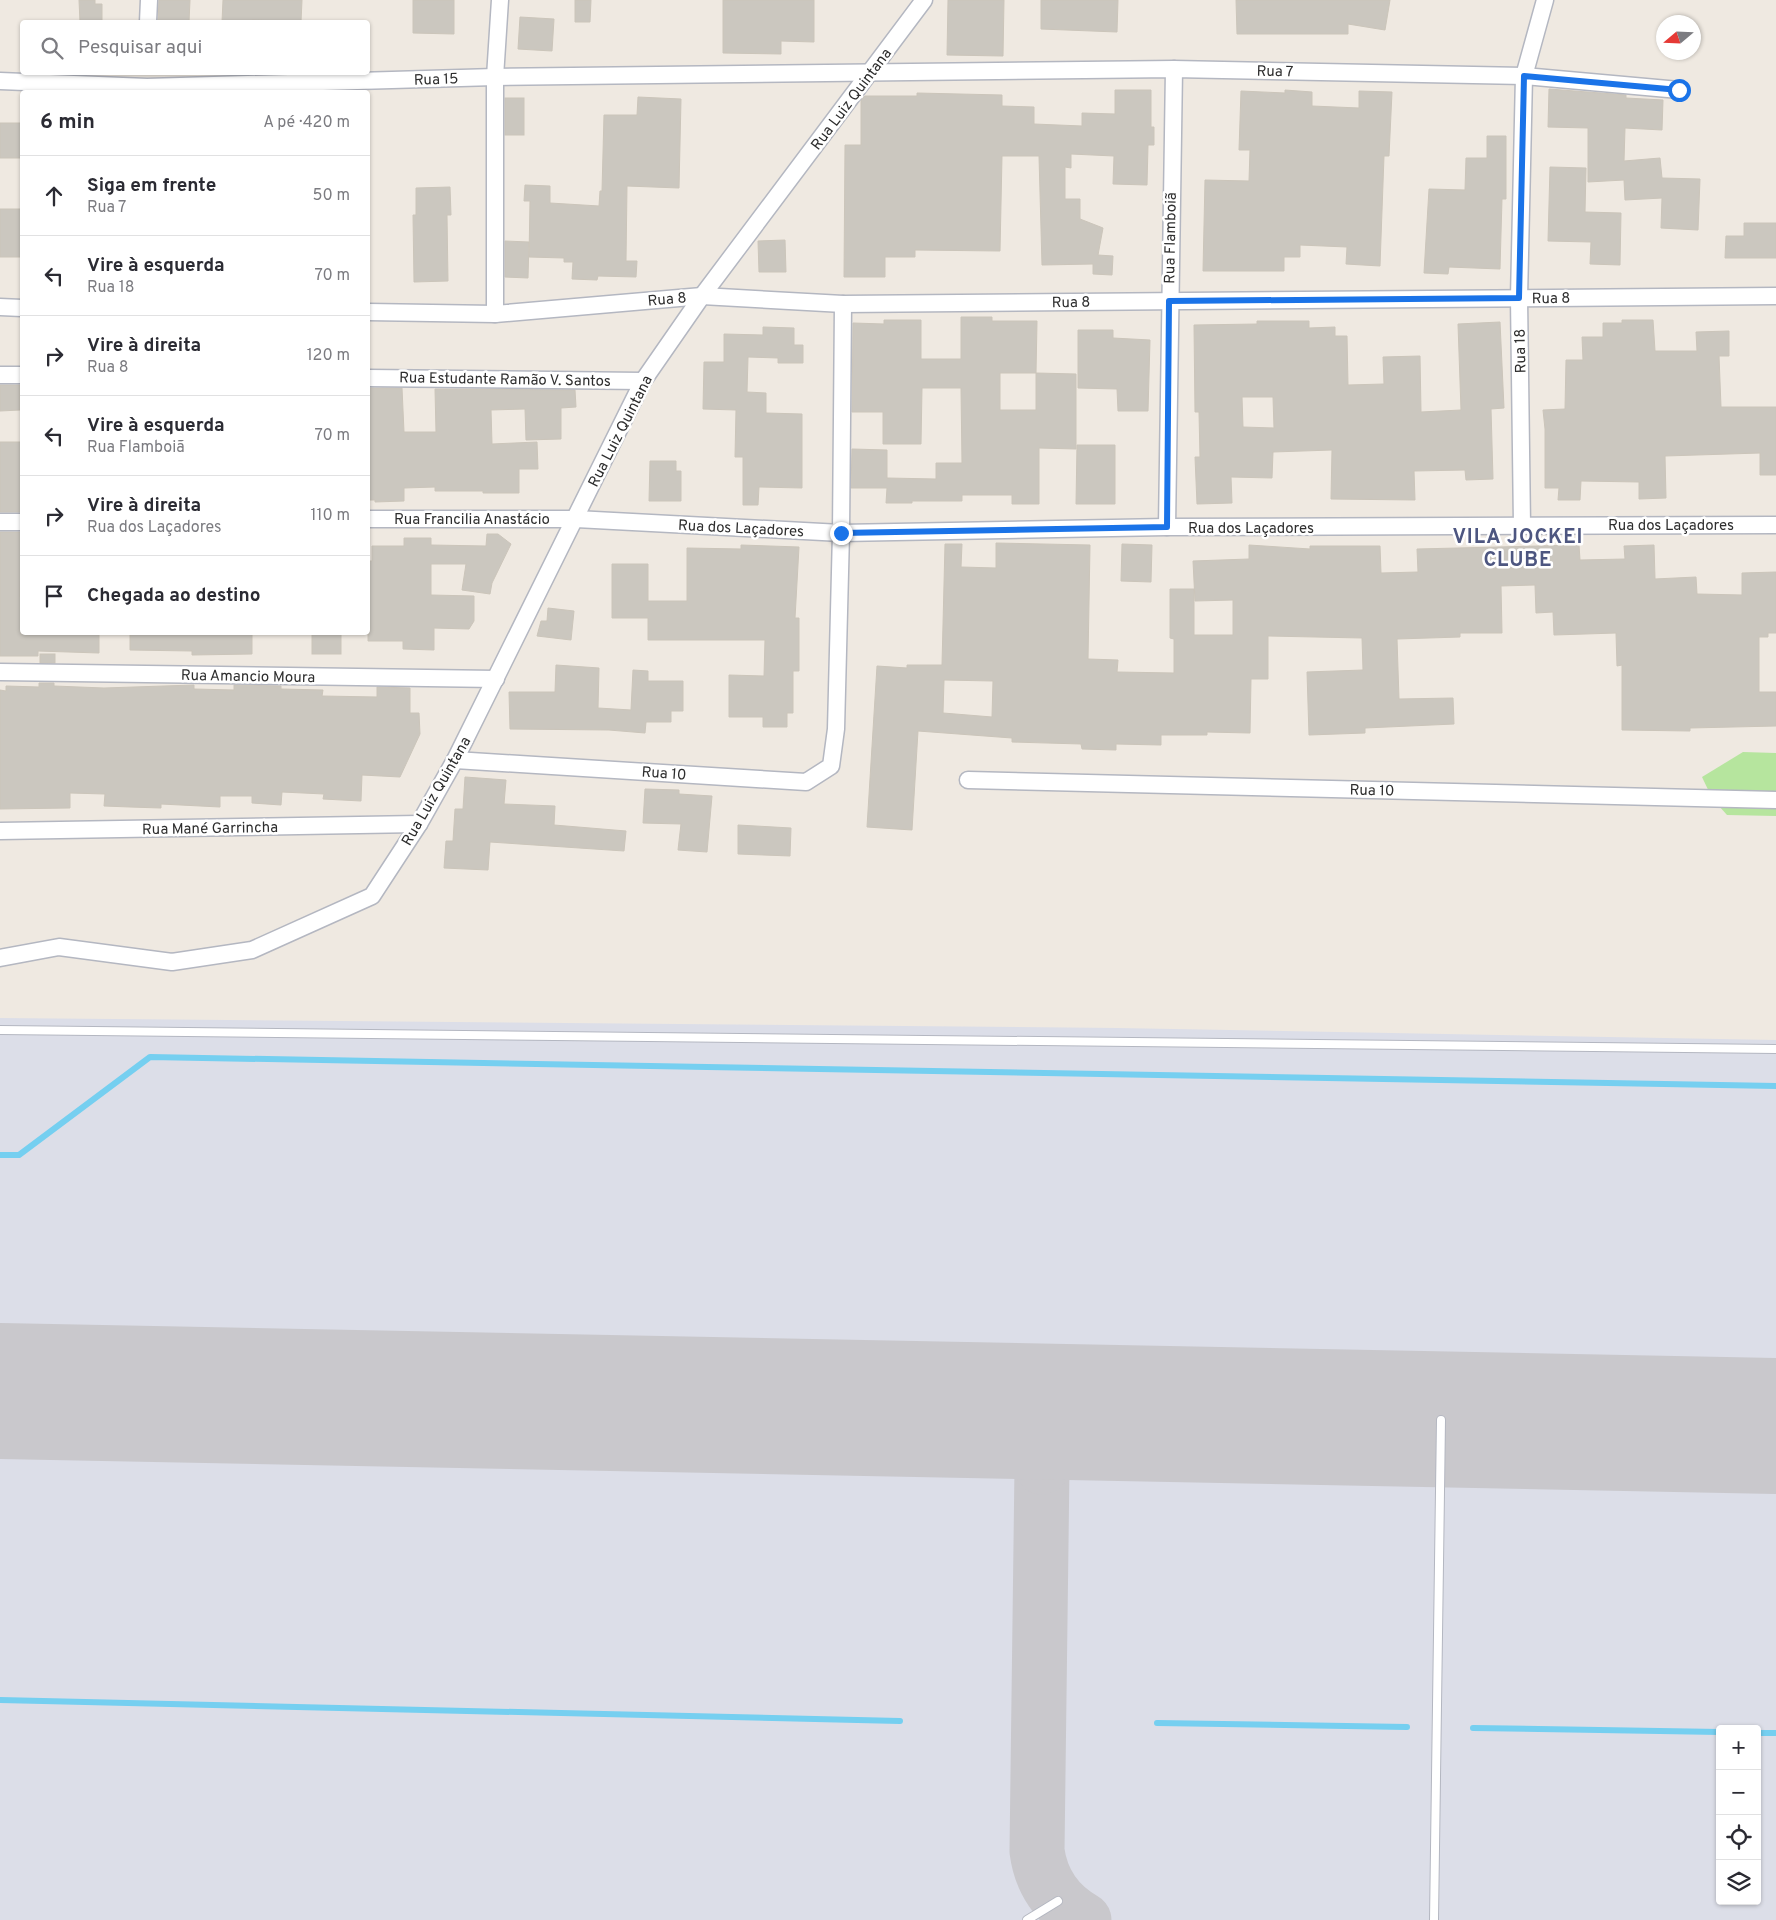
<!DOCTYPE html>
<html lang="pt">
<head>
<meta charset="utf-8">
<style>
	:root { --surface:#fff; --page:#f2f2f3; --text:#2b2b33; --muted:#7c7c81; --line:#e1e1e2 }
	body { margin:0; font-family:Overpass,sans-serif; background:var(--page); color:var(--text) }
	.controls { position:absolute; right:15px; bottom:15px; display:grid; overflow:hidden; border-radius:5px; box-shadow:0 1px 4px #0004 }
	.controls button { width:45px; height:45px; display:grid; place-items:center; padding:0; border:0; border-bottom:1px solid var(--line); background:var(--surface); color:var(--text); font:25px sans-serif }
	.compass { position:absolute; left:1656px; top:15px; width:45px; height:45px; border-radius:50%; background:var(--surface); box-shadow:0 1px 4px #0004; rotate:251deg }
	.stop { position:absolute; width:15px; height:15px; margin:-11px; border:4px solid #1a73e8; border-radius:50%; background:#fff }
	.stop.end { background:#1a73e8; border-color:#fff; box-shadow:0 1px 5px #0008 }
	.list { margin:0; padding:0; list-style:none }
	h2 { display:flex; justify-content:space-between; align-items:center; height:65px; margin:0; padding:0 20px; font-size:21px }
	h2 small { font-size:16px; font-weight:400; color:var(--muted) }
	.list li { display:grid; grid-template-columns:32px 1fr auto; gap:15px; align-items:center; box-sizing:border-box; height:80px; padding:0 20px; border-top:1px solid var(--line) }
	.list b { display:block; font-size:19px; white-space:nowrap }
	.list p { margin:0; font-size:16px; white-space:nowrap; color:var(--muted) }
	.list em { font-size:16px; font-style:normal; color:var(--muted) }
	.icon { flex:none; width:28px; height:28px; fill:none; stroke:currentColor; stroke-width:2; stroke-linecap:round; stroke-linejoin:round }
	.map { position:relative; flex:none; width:1776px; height:1920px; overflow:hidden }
	.search { position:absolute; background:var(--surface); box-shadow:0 1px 4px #0004; left:20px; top:20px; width:350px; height:55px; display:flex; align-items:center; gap:12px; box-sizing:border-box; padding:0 18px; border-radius:5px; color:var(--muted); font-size:19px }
	.panel { position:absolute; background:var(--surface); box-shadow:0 1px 4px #0004; left:20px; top:90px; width:350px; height:545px; border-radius:5px }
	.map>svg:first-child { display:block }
</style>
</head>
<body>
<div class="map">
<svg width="1776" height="1920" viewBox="0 0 1776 1920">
	<rect width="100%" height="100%" fill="#efe9e1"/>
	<path fill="#dcdee8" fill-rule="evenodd" d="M0,1018L1117,1028L1776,1040V1920H0ZM1720,1729H1757V1901H1720Z"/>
	<path fill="#b6e59e" d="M1743,752L1776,753V816L1727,815L1712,798L1702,777Z"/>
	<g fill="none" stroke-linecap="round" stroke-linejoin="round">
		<g stroke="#75cff0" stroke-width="6">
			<path d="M0,1155H19L150,1057L1776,1086"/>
			<path d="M0,1700L900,1721"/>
			<path d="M1157,1723L1407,1727"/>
			<path d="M1473,1728L1720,1732"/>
			<path d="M1757,1733H1776"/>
		</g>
		<g stroke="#c9c8cc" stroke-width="55">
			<path d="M996,1411C1024,1425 1036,1436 1042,1467L1037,1851C1041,1881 1057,1905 1084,1920"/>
			<path d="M1042,1467C1051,1438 1068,1423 1097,1413"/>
		</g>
		<path stroke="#c9c8cc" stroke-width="136" d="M0,1391L1776,1426"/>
	</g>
	<g fill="#cbc7bf" stroke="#cbc5ba" fill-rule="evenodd">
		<path d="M79,0H95V4H102V22H80Z"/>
		<path d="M159,0H190L189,22H158Z"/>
		<path d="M223,0H302L301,22L252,20V22H222Z"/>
		<path d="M413,0H454V34L413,33Z"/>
		<path d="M575,0H591L590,22H575Z"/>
		<path d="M723,0H814V42L781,41V54L723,53Z"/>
		<path d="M948,0H1004L1003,56L947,55Z"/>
		<path d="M1041,0H1118L1117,32L1041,29Z"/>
		<path d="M1236,0H1390L1385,30L1348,24V34H1237Z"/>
		<path d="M520,17L554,19L552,51L518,49Z"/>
		<path d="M1549,89L1626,95V98L1663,100L1662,130L1625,128L1624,161L1660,158L1662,178L1700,179L1698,230L1661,228L1662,198L1625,200L1624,180L1588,182V128L1548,127Z"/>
		<path d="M1115,90H1151V127H1154V145H1148L1147,185L1113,184L1114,156L1071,154V168L1065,167V199H1080V219L1103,228L1098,255L1113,256L1112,275L1093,274V264L1042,265L1039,156H1002L1000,251L915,250V257H885V277H844L845,145H861V100L865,96H917V93L1002,95V106L1034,107V124L1082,126V113L1115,114Z"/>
		<path d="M1285,90L1312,92V106L1359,108V91L1392,92L1389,156H1384L1380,266L1346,264L1347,247L1300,245V257H1284V271H1203L1205,180L1249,181L1250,150H1239L1241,91L1285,93Z"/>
		<path d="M638,97L681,99L679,188L627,186L626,261H637L636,277L598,276L597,280L572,279L573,262H564V258L529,257L530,201H524L525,185L550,186V203L599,206L600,191H602L604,115H637Z"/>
		<rect x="505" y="98" width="19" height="37"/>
		<rect x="0" y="123" width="22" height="35"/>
		<path d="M1487,136H1506V199H1502L1500,269L1449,267L1448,274L1424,273L1429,189L1465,190L1466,158H1487Z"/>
		<path d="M1550,167L1586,168L1585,212L1621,213L1620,265L1590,264L1591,242L1548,241Z"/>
		<path d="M450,187L451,215H447L448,281L414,282L413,215H416V188Z"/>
		<rect x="0" y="209" width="22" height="48"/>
		<path d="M1744,223H1776V258H1725L1726,236H1744Z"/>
		<path d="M785,240L786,272H759L758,241Z"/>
		<path d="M505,241L529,242L528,278L505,277Z"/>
		<path d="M961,317H992V321H1037L1036,373L1076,374V449L1039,448V504H1012V495H962V501H912V503H886L887,488H851L852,449L887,450V478L936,479V463H962L961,388H922L921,444H883V412H852L853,323L884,324V320H921V359H961ZM1000,373H1036V410H1000Z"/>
		<path d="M1622,320H1653L1655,351H1697L1696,332L1729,331V356H1719L1721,407H1776V475H1760V453L1665,456L1666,498L1639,499V482L1581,481L1580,500H1558L1559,488H1545V429L1543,410L1565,409L1566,360H1583L1582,337H1603V323H1622Z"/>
		<path d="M1257,321H1309V328L1335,327V336H1347L1348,385L1384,384L1383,357L1420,356L1421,412L1461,410L1458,324L1500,322L1504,408L1491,409L1493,479L1466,480L1465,470L1414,471L1415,500L1331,499L1332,450L1273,452L1272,478L1231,477L1232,503L1197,504L1195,457H1200L1199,412H1195L1194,325L1257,324ZM1242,397H1273L1274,428L1243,427Z"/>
		<path d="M763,327L794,328V345H803V363H778V358L748,357L747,392L766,393V413L802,414V488L759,487L758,505H743V457H735L736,410L703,409L704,362H724V334L763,335Z"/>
		<path d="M1078,330H1113V338L1150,340L1148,411H1118L1117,389L1078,388Z"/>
		<path d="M0,385H20V410L0,411Z"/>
		<path d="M368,388H402L404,432H436L435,389L575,390L576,407L561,408V439L526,440L525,409L491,410L492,444L537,442L538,469H519V493H483V491H435V487L404,488V501L375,502V500H368Z"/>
		<rect x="0" y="442" width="22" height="70"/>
		<path d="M1077,445H1115V504H1076Z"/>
		<path d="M650,461H676V471H681V501H649Z"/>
		<path d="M0,532H22L20,597H22V632H99V653L38,651V656H0Z"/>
		<path d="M487,534H498L511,544L492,583L490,594L462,590L466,564H431V595L474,596V621L469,629L434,628V650L403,649V641H368V561H372V546H404V538H431V545L486,546Z"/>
		<path d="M996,543L1090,545L1088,659L1118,660L1117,672L1174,673V639L1170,638V589H1194V635H1233V600L1195,601L1193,561L1249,559V545L1310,549V546H1380L1381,573L1418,572L1417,549L1579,545L1580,560L1625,559L1624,546L1654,545L1655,579L1696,577L1697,594L1742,595V573L1776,572V633H1768V637H1759V692H1776V726L1690,728V731L1622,730V665L1617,666L1616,633L1554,635L1553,612L1536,613L1535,585L1501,586L1502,633H1460V637L1397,639L1399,699L1453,698L1454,724L1365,728V733L1309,735L1307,672L1363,670L1362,638L1268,636V679H1251L1250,733L1207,732V735H1161V745L1116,744V750L1082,749L1081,744L1012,742V738L918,731L912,830L867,827L877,666L907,668V665H942L945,544H962L961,567L996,568ZM944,680L993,681L992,717L943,713Z"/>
		<path d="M1122,544L1152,545L1151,582L1121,581Z"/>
		<path d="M741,545L799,547L795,618H799V671H793V713H787V727H763V717H729V675L764,676L765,640H648V618H612V564H648V601H687V548L741,549Z"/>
		<path d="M548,608L574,611L571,640L537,636L541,621H547Z"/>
		<path d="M130,632H252V654L192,655V651L130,650Z"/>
		<rect x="312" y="632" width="29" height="22"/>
		<rect x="40" y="654" width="15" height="9"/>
		<path d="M556,665L599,668L598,708L631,710L633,670L648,671V681H683V711H671V722H646L645,733L609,730L510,729L509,692H555Z"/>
		<path d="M39,683H54V686L104,688L194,685V689L234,690V685L281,686V689L323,690L322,696L377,697V687L410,688V713H419L420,734L400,777L362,775L361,801L323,799L324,794L282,792L281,805L252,803V796H220V807L161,804V808L130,807L104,806L105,794L70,793V808L0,809V690L6,691V686L39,687Z"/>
		<path d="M465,777L506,780L504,804L555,806L554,825L626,831L624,851L490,842L488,870L444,868L446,841H453L455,809H463Z"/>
		<path d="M645,789L679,790V794L712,796L707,852L678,850L681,824L643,823Z"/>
		<path d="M738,825L791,828L790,856L738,854Z"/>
	</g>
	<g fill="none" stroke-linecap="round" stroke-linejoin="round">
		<g stroke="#b4b7c1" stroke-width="10">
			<g id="service">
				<path d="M0,1030L1776,1049"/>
				<path d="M1027,1920L1058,1901"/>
				<path d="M1434,1920L1441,1420"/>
			</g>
		</g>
		<g stroke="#b4b7c1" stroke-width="19">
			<g id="minor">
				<path d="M148,22L149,0"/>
				<path d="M0,81L147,87L495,77L1174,69L1524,76L1679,90"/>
				<path d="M0,307L22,308"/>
				<path d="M368,312L495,314L702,296L843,304L1776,296"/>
				<path d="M495,314V77L500,0"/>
				<path d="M0,375H22"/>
				<path d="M368,378L643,381"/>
				<path d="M368,519H576L841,533L1167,527L1776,525"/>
				<path d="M0,522H22"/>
				<path d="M1522,526L1519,298L1524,76L1545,0"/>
				<path d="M1167,527L1174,69"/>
				<path d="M0,672L496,679"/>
				<path d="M455,760L806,782L831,766L836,729L841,533L843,304"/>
				<path d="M968,780L1776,800"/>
				<path d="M0,831L419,824"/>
				<path d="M0,958L59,947L172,962L252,950L372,896L419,824L455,760L643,381L702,296L924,0"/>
			</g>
		</g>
		<use href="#service" stroke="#fff" stroke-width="8"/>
		<use href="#minor" stroke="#fff" stroke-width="16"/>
	</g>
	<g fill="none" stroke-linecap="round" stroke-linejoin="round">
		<path stroke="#1a73e8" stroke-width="6" d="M841,533L1167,527L1169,301L1519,298L1524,76L1679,90"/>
	</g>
	<g text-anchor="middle" stroke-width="5" stroke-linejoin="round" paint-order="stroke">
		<g font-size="15" fill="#2e2e2e" stroke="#fff">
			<text transform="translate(1275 71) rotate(1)" y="5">Rua 7</text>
			<text transform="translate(436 79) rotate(-2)" y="5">Rua 15</text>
			<text transform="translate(851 99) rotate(-53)" y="5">Rua Luiz Quintana</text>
			<text transform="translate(1170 238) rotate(-89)" y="5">Rua Flamboiã</text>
			<text transform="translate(1551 298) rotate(-1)" y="5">Rua 8</text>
			<text transform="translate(667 299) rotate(-5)" y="5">Rua 8</text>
			<text transform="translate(1071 302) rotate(-1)" y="5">Rua 8</text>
			<text transform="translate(1520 351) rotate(-91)" y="5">Rua 18</text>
			<text transform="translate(505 379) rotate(1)" y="5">Rua Estudante Ramão V. Santos</text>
			<text transform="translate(620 431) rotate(-63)" y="5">Rua Luiz Quintana</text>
			<text x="472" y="524">Rua Francilia Anastácio</text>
			<text x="1671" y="530">Rua dos Laçadores</text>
			<text transform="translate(741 528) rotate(3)" y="5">Rua dos Laçadores</text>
			<text x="1251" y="533">Rua dos Laçadores</text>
			<text transform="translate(248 676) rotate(1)" y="5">Rua Amancio Moura</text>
			<text transform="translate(664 773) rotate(4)" y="5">Rua 10</text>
			<text transform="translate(1372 790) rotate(1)" y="5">Rua 10</text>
			<text transform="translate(436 791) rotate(-60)" y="5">Rua Luiz Quintana</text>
			<text transform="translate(210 828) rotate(-1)" y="5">Rua Mané Garrincha</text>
		</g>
		<g font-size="20" font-weight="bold" letter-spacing="1" fill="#4d5680" stroke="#fff">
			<text x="1518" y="543">VILA JOCKEI<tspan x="1518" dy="23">CLUBE</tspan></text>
		</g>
	</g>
</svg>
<div class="controls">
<button>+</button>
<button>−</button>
<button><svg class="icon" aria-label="locate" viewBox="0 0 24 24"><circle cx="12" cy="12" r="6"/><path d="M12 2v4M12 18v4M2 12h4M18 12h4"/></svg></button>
<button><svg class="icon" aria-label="layers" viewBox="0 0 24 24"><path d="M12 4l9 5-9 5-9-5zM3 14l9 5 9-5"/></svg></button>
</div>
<svg class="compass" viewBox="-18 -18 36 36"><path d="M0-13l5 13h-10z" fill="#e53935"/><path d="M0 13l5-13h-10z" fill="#7c7c81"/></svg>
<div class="stop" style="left:1679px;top:90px"></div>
<div class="stop end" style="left:841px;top:533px"></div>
<div class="search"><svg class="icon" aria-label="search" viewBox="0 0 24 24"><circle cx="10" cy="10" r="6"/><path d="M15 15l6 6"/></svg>Pesquisar aqui</div>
<section class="panel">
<h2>6 min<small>A pé · 420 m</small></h2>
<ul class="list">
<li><svg class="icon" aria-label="ahead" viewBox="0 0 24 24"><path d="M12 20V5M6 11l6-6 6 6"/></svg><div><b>Siga em frente</b><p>Rua 7</p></div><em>50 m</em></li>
<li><svg class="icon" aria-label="left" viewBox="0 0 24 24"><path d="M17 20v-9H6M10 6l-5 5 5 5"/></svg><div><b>Vire à esquerda</b><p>Rua 18</p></div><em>70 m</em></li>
<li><svg class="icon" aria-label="right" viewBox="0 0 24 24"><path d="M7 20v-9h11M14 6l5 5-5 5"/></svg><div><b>Vire à direita</b><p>Rua 8</p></div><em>120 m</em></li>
<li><svg class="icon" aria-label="left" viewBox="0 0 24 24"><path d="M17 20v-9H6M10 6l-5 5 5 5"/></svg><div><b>Vire à esquerda</b><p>Rua Flamboiã</p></div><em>70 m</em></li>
<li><svg class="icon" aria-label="right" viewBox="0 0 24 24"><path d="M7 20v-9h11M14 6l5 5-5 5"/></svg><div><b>Vire à direita</b><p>Rua dos Laçadores</p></div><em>110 m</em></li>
<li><svg class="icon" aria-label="arrive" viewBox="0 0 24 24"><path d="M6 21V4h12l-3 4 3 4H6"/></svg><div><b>Chegada ao destino</b></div></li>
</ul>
</section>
</div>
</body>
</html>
